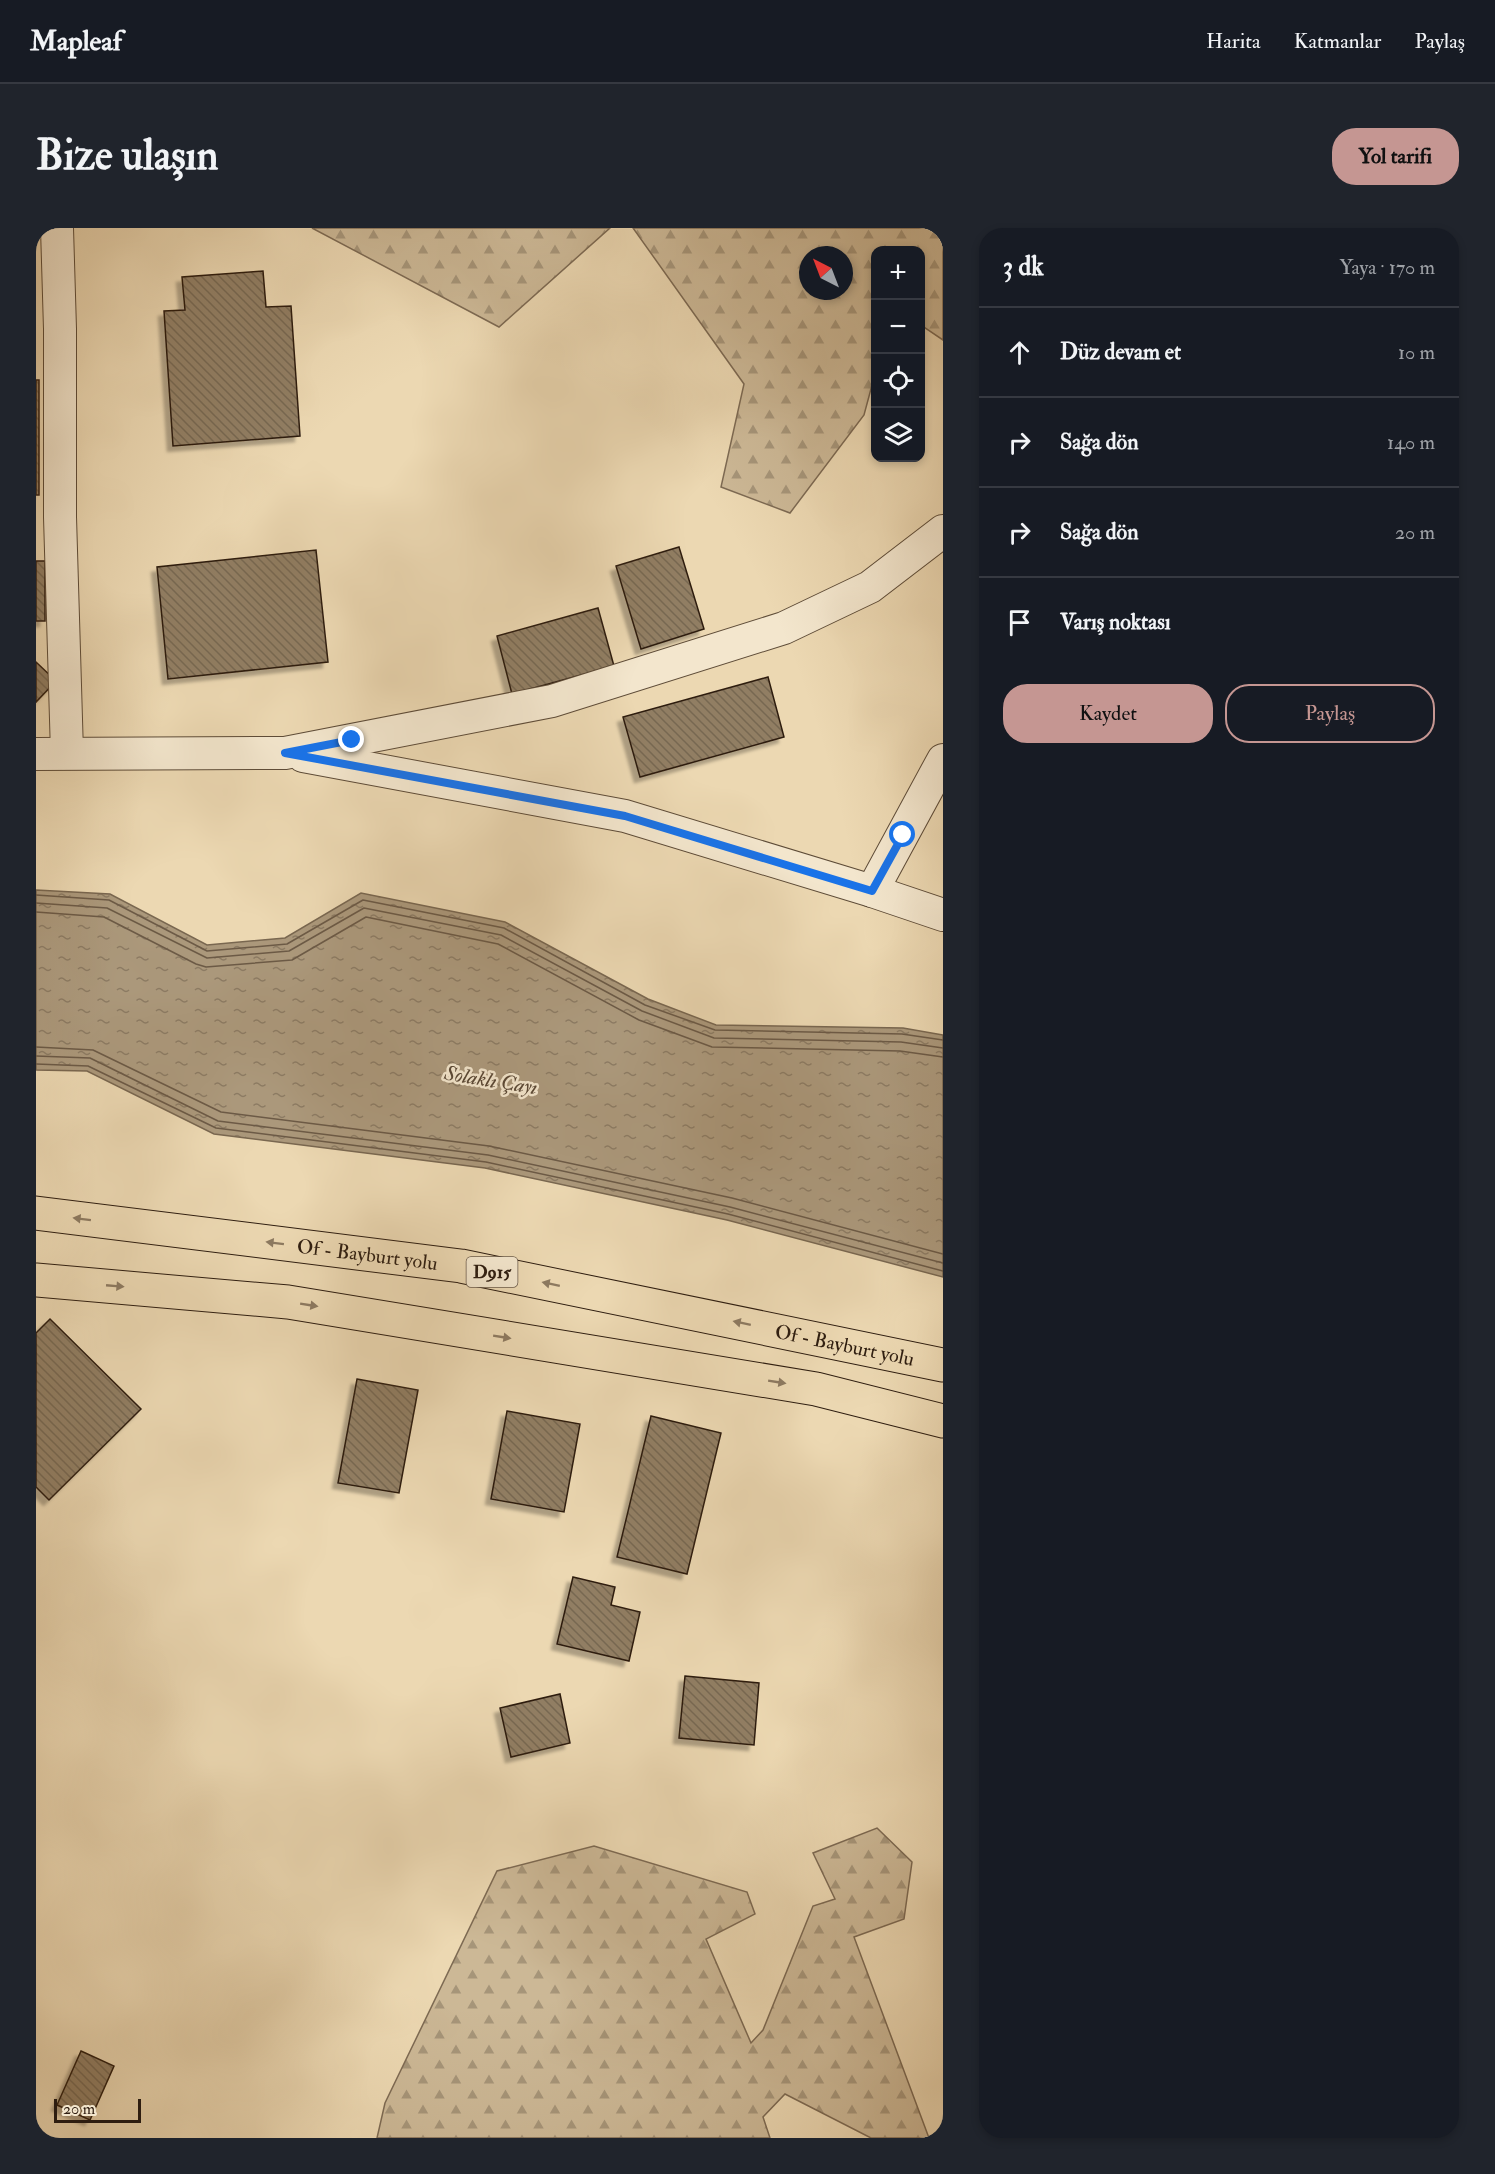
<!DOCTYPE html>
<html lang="tr">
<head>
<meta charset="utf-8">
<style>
	:root { --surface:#171b24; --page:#20242c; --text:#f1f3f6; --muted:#9ea1a6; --line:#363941; --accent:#c59692 }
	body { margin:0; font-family:"IM FELL Double Pica",serif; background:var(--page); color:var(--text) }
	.controls { position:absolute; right:18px; top:18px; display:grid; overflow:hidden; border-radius:12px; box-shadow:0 3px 9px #0003 }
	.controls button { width:54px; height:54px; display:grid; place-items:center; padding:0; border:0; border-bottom:2px solid var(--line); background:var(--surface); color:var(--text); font:30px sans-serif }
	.compass { position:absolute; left:763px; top:18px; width:54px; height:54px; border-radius:50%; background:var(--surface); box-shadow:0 3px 9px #0003; rotate:318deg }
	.scale { position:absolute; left:18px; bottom:15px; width:87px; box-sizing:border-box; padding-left:6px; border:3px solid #2e1d10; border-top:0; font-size:16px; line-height:21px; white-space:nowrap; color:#2e1d10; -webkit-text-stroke:4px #f3e6cd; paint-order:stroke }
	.stop { position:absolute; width:18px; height:18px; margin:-14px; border:4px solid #1a73e8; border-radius:50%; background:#fff }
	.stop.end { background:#1a73e8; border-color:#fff; box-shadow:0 2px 6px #0008 }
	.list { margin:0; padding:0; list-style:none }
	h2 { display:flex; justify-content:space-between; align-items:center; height:78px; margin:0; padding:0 24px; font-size:26px }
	h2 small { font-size:20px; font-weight:400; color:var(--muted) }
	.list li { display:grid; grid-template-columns:39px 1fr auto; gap:18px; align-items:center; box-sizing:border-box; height:90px; padding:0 24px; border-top:2px solid var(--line) }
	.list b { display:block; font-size:22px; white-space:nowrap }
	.list em { font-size:20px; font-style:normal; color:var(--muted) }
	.actions { display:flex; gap:12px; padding:18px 24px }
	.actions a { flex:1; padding:14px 0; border:2px solid var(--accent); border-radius:24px; text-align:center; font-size:21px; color:var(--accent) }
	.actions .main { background:var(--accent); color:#111 }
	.icon { flex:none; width:33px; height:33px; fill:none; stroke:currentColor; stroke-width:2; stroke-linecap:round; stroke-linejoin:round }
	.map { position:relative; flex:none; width:907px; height:1910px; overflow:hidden; border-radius:24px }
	header { display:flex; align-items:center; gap:36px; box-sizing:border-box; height:84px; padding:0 30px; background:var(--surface); border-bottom:2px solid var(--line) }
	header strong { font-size:28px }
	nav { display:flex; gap:33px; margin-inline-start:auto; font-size:21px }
	.intro { display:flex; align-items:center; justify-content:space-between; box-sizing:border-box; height:144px; padding:0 36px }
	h1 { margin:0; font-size:42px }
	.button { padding:15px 27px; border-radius:24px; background:var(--accent); color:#111; font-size:21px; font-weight:700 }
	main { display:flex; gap:36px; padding:0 36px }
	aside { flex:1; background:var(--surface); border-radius:24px; box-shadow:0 3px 9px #0003 }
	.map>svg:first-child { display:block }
</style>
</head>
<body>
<header>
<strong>Mapleaf</strong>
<nav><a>Harita</a><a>Katmanlar</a><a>Paylaş</a></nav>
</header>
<div class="intro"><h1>Bize ulaşın</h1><a class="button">Yol tarifi</a></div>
<main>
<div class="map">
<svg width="907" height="1910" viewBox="0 0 907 1910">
	<defs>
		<pattern id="forest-firs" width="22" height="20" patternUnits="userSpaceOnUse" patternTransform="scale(1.5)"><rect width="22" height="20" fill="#ccb896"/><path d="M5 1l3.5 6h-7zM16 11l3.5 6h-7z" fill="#a69579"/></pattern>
		<pattern id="water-ripples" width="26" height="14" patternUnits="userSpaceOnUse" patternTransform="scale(1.5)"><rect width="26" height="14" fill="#ab987b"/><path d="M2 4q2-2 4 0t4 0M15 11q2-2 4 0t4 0" fill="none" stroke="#8c7b63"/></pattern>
		<pattern id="building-back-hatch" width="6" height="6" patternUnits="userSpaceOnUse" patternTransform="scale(1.5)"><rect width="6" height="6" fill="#917e64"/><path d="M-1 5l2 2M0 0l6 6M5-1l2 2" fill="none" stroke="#776751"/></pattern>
		<filter id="shadow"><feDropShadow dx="-5.5" dy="5.5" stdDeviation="1.5" flood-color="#0004"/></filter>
	</defs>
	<rect width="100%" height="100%" fill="#ecd8b2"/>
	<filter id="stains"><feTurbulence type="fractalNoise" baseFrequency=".00333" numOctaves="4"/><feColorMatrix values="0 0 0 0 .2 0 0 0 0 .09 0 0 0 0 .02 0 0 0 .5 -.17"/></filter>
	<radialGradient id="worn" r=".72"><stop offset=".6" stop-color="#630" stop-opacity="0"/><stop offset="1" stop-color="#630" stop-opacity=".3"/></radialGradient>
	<g fill="url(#forest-firs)" stroke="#7d6a53" stroke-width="1.5" fill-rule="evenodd">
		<path d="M276,0H574L463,99Z"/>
		<path d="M597,0H907V112L885,97L884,22H840L839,146L828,187L754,285L685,259L708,156ZM772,27H808V63H772Z"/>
		<path d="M841,1600L876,1634L868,1691L818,1709L893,1910H835L749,1866L727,1889L734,1910H341L349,1875L461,1643L558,1618L711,1664L719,1686L670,1711L715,1815L727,1802L777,1678L799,1671L777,1625Z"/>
	</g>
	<path fill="url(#water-ripples)" stroke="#796750" stroke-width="1.5" d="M0,662L74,666L171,717L249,710L325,665L469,694L612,771L680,797L867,800L907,807V1049L691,992L449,940L178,906L51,843L0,842Z"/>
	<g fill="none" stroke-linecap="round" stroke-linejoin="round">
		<g stroke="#6c5a46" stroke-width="1.5">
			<path d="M0,667L73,672L171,723L251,716L327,672L468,700L609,777L679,802L866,806L907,812"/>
			<path d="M0,675L71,680L171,730L253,723L328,680L465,707L606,783L678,810L865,814L907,820"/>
			<path d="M0,684L68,689L160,736L170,739L256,732L330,689L462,716L603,792L676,819L864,823L907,829"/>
			<path d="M0,819L57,822L185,884L453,918L696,970L907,1026"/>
			<path d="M0,828L54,830L182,893L452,927L694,979L907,1035"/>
			<path d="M0,836L52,838L180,900L450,934L692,986L907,1043"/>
		</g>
	</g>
	<g fill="url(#building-back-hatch)" stroke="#2e1d10" stroke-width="1.5" filter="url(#shadow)">
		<path d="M227,43L230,79L255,78L264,208L137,218L128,83L149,82L146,49Z"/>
		<rect x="0" y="152" width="3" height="115"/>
		<path d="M643,319L668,401L605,421L580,338Z"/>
		<path d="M280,322L292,434L132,451L121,339Z"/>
		<rect x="0" y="333" width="9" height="60"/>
		<path d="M562,380L578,438L476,466L461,408Z"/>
		<path d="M0,434L20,453L0,474Z"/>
		<path d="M732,449L748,509L604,549L587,489Z"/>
		<path d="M14,1091L105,1181L13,1272L0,1259V1105Z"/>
		<path d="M321,1151L382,1162L363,1265L302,1255Z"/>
		<path d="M471,1183L544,1196L528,1284L455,1271Z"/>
		<path d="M615,1188L685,1205L651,1346L581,1329Z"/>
		<path d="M537,1349L579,1359L575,1377L604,1384L593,1433L521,1416Z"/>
		<path d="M649,1448L723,1455L718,1517L643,1510Z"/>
		<path d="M524,1466L534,1515L475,1529L464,1480Z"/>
		<path d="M45,1823L78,1838L54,1892L21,1877Z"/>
	</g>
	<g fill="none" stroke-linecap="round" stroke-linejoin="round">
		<g stroke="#5e4c38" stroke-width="34">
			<g id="minor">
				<path d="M21,0L24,101V289L31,525"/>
				<path d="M0,526L249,525L516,473L748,400L834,359L907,303"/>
				<path d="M267,528L589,588L836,663L907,687"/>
				<path d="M836,663L907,532"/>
			</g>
		</g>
		<g stroke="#2e1d10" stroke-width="35">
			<g id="highway">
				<path id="s1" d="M0,985L425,1038L907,1137"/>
				<path d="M0,1052L252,1074L780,1161L907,1193"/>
			</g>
		</g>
		<use href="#minor" stroke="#f3e6cd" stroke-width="32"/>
		<use href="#highway" stroke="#ecd8b2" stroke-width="33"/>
	</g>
	<defs><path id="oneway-solid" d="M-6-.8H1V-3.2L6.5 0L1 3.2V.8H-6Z" transform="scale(1.5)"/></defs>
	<g fill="#8d7a61">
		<use href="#oneway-solid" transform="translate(46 991) rotate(-173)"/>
		<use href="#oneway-solid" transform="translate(239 1015) rotate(-173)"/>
		<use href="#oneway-solid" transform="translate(515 1056) rotate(-168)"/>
		<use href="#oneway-solid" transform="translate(79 1058) rotate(5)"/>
		<use href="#oneway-solid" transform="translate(273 1077) rotate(9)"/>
		<use href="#oneway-solid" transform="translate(706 1095) rotate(-168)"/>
		<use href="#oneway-solid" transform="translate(466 1109) rotate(9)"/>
		<use href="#oneway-solid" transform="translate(741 1154) rotate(9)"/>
	</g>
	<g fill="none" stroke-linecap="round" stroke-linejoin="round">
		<path stroke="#1a73e8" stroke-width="8" d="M316,512L249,525L589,588L836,663L867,607"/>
	</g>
	<g text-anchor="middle" stroke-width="5" stroke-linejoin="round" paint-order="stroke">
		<rect fill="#f3e6cd" stroke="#695949" stroke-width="1.5" x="430.5" y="1029" width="51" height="30" rx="4.5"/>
		<g font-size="18" font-weight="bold" fill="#2e1d10">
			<text x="456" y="1050">D915</text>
		</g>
		<g font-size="20" fill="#2e1d10" stroke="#f3e6cd">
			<text dy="7" stroke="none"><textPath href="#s1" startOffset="334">Of - Bayburt yolu</textPath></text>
			<text dy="7" stroke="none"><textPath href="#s1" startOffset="820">Of - Bayburt yolu</textPath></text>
		</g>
		<g font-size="21" font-style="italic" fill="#5a4835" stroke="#f3e6cd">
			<text transform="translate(455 852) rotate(9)" y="7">Solaklı Çayı</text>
		</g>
	</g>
	<rect width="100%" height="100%" filter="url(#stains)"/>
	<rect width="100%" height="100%" fill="url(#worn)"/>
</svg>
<div class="controls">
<button>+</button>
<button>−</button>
<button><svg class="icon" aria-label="locate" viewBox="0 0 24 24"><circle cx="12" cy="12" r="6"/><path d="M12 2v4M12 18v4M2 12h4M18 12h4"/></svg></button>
<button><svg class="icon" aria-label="layers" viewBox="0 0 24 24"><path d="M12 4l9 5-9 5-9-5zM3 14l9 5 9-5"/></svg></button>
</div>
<svg class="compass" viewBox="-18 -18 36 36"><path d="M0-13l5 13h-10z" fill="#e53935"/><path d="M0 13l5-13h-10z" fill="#9ea1a6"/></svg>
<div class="scale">20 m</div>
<div class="stop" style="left:867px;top:607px"></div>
<div class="stop end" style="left:316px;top:512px"></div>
</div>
<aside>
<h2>3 dk<small>Yaya · 170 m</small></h2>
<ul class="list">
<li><svg class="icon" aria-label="ahead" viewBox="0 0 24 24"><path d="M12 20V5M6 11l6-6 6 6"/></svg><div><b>Düz devam et</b></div><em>10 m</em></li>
<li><svg class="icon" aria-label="right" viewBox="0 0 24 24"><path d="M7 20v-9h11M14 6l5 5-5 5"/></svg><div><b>Sağa dön</b></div><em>140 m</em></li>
<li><svg class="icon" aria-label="right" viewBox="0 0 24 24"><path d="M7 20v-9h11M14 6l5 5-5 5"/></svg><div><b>Sağa dön</b></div><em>20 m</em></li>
<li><svg class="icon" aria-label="arrive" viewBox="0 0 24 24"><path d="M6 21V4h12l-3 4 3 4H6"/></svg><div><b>Varış noktası</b></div></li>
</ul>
<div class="actions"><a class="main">Kaydet</a><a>Paylaş</a></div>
</aside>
</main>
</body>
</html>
